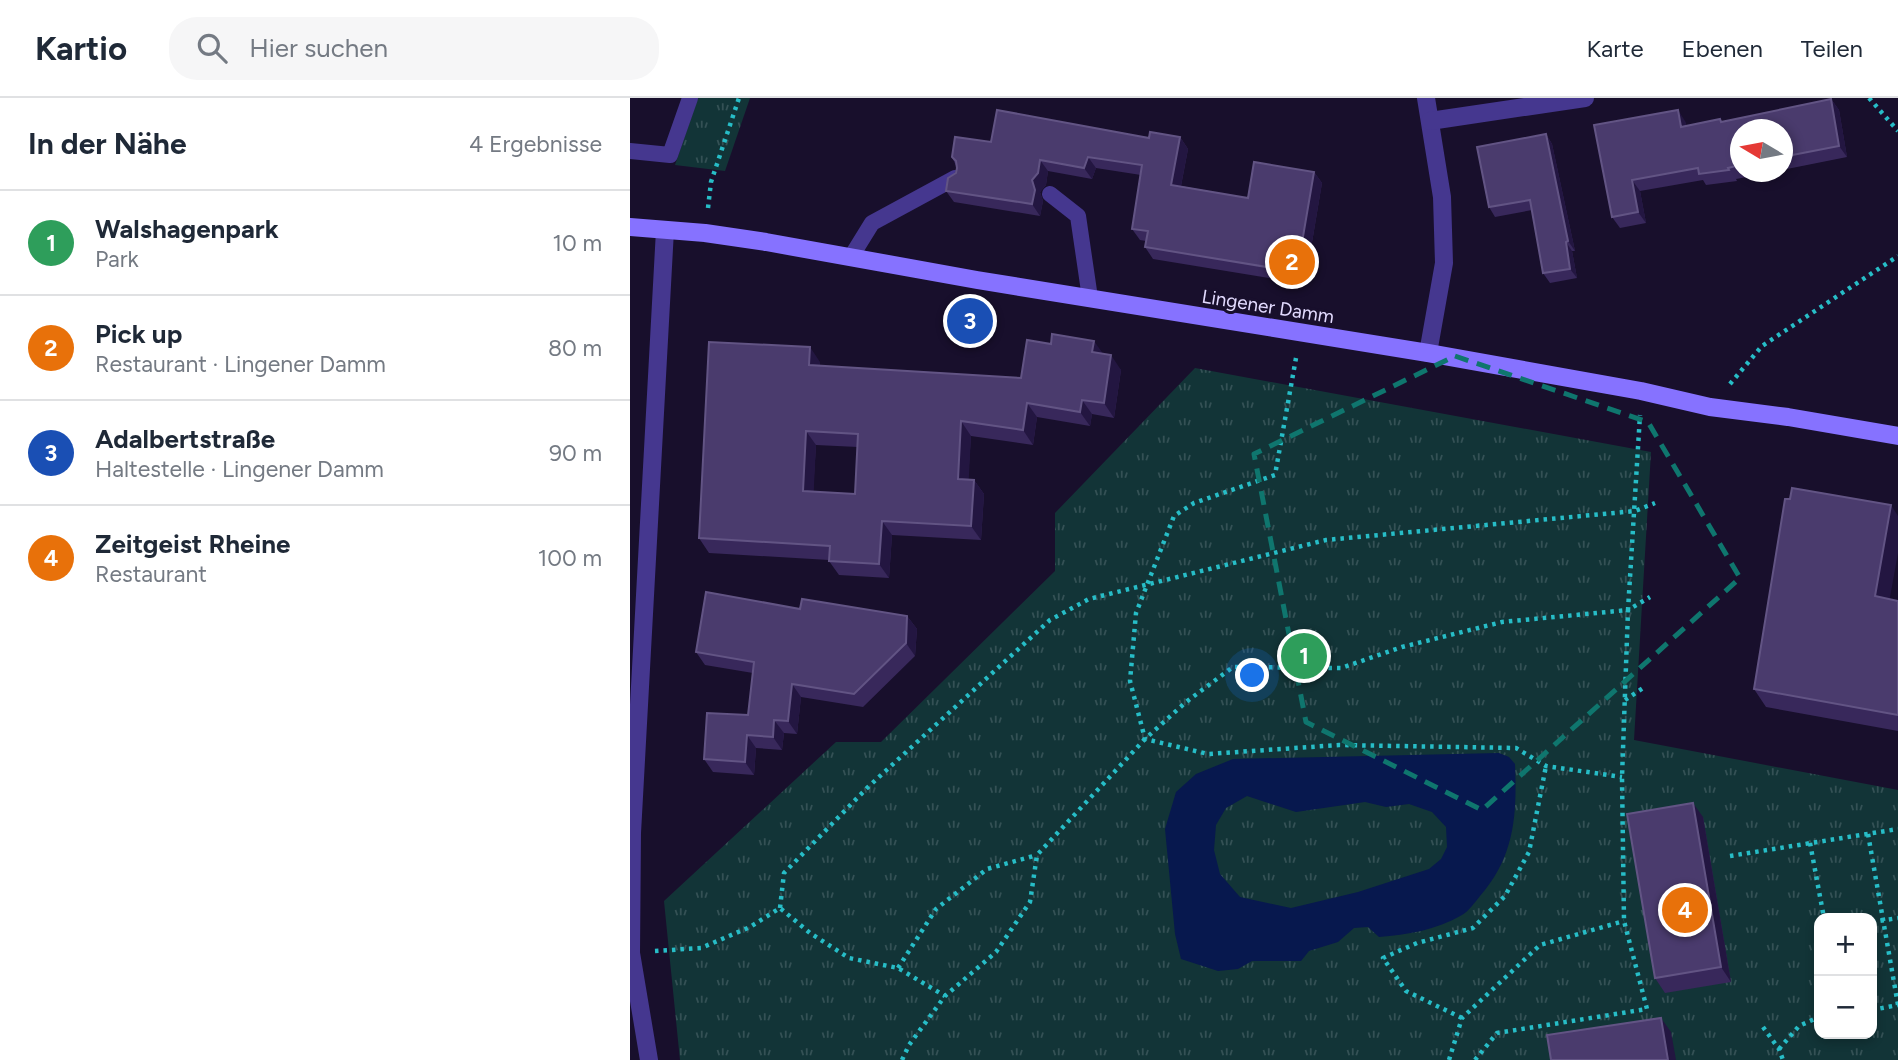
<!DOCTYPE html>
<html lang="de">
<head>
<meta charset="utf-8">
<style>
	:root { --surface:#fff; --page:#f6f6f7; --text:#1f2937; --muted:#747a83; --line:#e0e1e3; --accent:#147191 }
	body { margin:0; font-family:Figtree,sans-serif; background:var(--page); color:var(--text) }
	.controls { position:absolute; right:21px; bottom:21px; display:grid; overflow:hidden; border-radius:14px; box-shadow:0 4px 10px #0003 }
	.controls button { width:63px; height:63px; display:grid; place-items:center; padding:0; border:0; border-bottom:2px solid var(--line); background:var(--surface); color:var(--text); font:35px sans-serif }
	.compass { position:absolute; left:1100px; top:21px; width:63px; height:63px; border-radius:50%; background:var(--surface); box-shadow:0 4px 10px #0003; rotate:280deg }
	.you { position:absolute; left:623px; top:578px; width:24px; height:24px; margin:-18px; border:5px solid #fff; border-radius:50%; background:#1a73e8; box-shadow:0 0 0 10px #1a73e833 }
	.badge { display:grid; place-items:center; width:46px; height:46px; border-radius:50%; background:var(--accent); color:#fff; font-size:23px; font-weight:700 }
	.pin { position:absolute; translate:-50% -50%; border:4px solid #fff; box-shadow:0 2px 7px #0006 }
	.list { margin:0; padding:0; list-style:none }
	h2 { display:flex; justify-content:space-between; align-items:center; height:91px; margin:0; padding:0 28px; font-size:30px }
	h2 small { font-size:23px; font-weight:400; color:var(--muted) }
	.list li { display:grid; grid-template-columns:46px 1fr auto; gap:21px; align-items:center; box-sizing:border-box; height:105px; padding:0 28px; border-top:2px solid var(--line) }
	.list b { display:block; font-size:26px; white-space:nowrap }
	.list p { margin:0; font-size:23px; white-space:nowrap; color:var(--muted) }
	.list em { font-size:23px; font-style:normal; color:var(--muted) }
	.icon { flex:none; width:38px; height:38px; fill:none; stroke:currentColor; stroke-width:2; stroke-linecap:round; stroke-linejoin:round }
	.map { position:relative; flex:none; width:1268px; height:962px; overflow:hidden }
	header { display:flex; align-items:center; gap:42px; box-sizing:border-box; height:98px; padding:0 35px; background:var(--surface); border-bottom:2px solid var(--line) }
	header strong { font-size:33px }
	nav { display:flex; gap:38px; margin-inline-start:auto; font-size:24px }
	.search { width:490px; height:63px; background:var(--page); display:flex; align-items:center; gap:18px; box-sizing:border-box; padding:0 24px; border-radius:28px; color:var(--muted); font-size:26px }
	main { display:flex }
	aside { flex:1; background:var(--surface) }
	.map>svg:first-child { display:block }
</style>
</head>
<body>
<header>
<strong>Kartio</strong>
<div class="search"><svg class="icon" aria-label="search" viewBox="0 0 24 24"><circle cx="10" cy="10" r="6"/><path d="M15 15l6 6"/></svg>Hier suchen</div>
<nav><a>Karte</a><a>Ebenen</a><a>Teilen</a></nav>
</header>
<main>
<aside>
<h2>In der Nähe<small>4 Ergebnisse</small></h2>
<ul class="list">
<li><span class="badge" style="background:#2e9e5b">1</span><div><b>Walshagenpark</b><p>Park</p></div><em>10 m</em></li>
<li><span class="badge" style="background:#e8710a">2</span><div><b>Pick up</b><p>Restaurant · Lingener Damm</p></div><em>80 m</em></li>
<li><span class="badge" style="background:#1a4fb4">3</span><div><b>Adalbertstraße</b><p>Haltestelle · Lingener Damm</p></div><em>90 m</em></li>
<li><span class="badge" style="background:#e8710a">4</span><div><b>Zeitgeist Rheine</b><p>Restaurant</p></div><em>100 m</em></li>
</ul>
</aside>
<div class="map">
<svg width="1268" height="962" viewBox="0 0 1268 962">
	<defs>
		<pattern id="grass-tufts" width="24" height="20" patternUnits="userSpaceOnUse" patternTransform="scale(1.75)"><rect width="24" height="20" fill="#123437"/><path d="M3 7l-1-3M5 7V3M7 7l1-3M15 17l-1-3M17 17v-4M19 17l1-3" fill="none" stroke="#345155"/></pattern>
	</defs>
	<rect width="100%" height="100%" fill="#180f2c"/>
	<g fill="url(#grass-tufts)" fill-rule="evenodd">
		<path d="M68,0H120L95,73L45,67Z"/>
		<path d="M565,270L1021,354L1004,642L1268,692V962H50L34,803L206,644H251L425,473V415ZM1189,820H1242V936H1189Z"/>
	</g>
	<path fill="#07184e" fill-rule="evenodd" d="M869,655L879,659L885,666C887,716 885,758 850,798C845,804 839,813 832,817C806,832 777,837 749,839L738,829L724,830L708,844L679,853L671,863H622L608,871L588,873L551,861L545,836L535,731L546,694L566,676L603,661ZM617,698L666,714L735,704L756,709L779,706L802,714L816,729L817,749L811,761L799,771L728,794L661,810L610,799L590,776L584,752L586,727L596,710Z"/>
	<g fill="none" stroke-linecap="round" stroke-linejoin="round">
		<g stroke="#27bdc7" stroke-width="4.5" stroke-dasharray="3.5 5" stroke-linecap="butt">
			<path d="M1239,0L1268,33"/>
			<path d="M78,110L81,84L109,0"/>
			<path d="M666,260L645,377L564,405L544,418L506,515L500,583L515,641L578,656L709,647L886,650L916,668L992,679"/>
			<path d="M1100,286L1132,248L1268,158"/>
			<path d="M995,602L1016,588"/>
			<path d="M1238,736L1268,907"/>
			<path d="M1180,745L1194,820"/>
			<path d="M1100,758L1268,731"/>
			<path d="M150,810L154,775L237,690L420,522L459,501L696,442L1005,413L1025,405"/>
			<path d="M1242,824L1268,820"/>
			<path d="M25,853L71,850L120,829L150,810L180,835L219,860L268,870L315,898"/>
			<path d="M268,870L306,811L357,771L407,757"/>
			<path d="M1242,912L1268,907"/>
			<path d="M832,920L776,893L753,860L787,845L843,830L875,798L899,754L916,668"/>
			<path d="M1133,929L1149,951L1153,962"/>
			<path d="M1149,951L1169,928L1189,919"/>
			<path d="M272,962L279,947L315,898L366,854L400,804L407,757L515,641L556,604L603,569L711,570L772,549L872,524L998,512L1010,317"/>
			<path d="M819,962L832,920L910,847L994,823"/>
			<path d="M845,962L867,935L1017,911L994,823L992,679L998,512L1020,499"/>
		</g>
		<g stroke="#45378f" stroke-width="16">
			<path d="M0,53L40,57L60,0"/>
			<path d="M420,96L448,118L460,200"/>
			<path d="M221,159L242,125L325,80"/>
		</g>
		<g stroke="#45378f" stroke-width="18">
			<path d="M796,0L812,99L814,165L798,255"/>
			<path d="M800,23L955,0"/>
			<path d="M19,962L1,855L2,735L35,132"/>
		</g>
		<path stroke="#8672ff" stroke-width="18" d="M0,129L75,135L136,144L347,182L798,255L1011,293L1080,309L1158,319L1268,338"/>
	</g>
	<g fill="#38285b" fill-rule="evenodd">
		<path d="M1201,1L1209,12L1217,59L1152,72V32H1110V74H1144L1106,81L1107,83L1076,87L1073,82L1010,93L1016,125L990,130L982,119L964,27L1055,23L1056,28L1092,24Z"/>
		<path d="M916,36L922,46L945,153H942L947,180L920,185L913,175L902,112L865,119L859,109Z"/>
		<path d="M550,39L558,51L551,88L618,100L684,74L692,85L675,186L523,161L515,149L516,143L510,142L502,131L511,77L466,70L462,81L418,73L416,87L410,94L413,103L410,118L324,104L316,93L327,70L322,59L361,44Z"/>
		<path d="M473,256L491,272L484,320L462,316L460,328L407,319L403,347L341,338L338,382H344L354,396L351,442L262,437L259,480L209,477L199,463V462L79,455L69,440L190,264V268L391,280ZM186,347L228,349L225,396L183,394Z"/>
		<path d="M1260,502L1268,503V633L1136,609L1124,591Z"/>
		<path d="M170,511L277,518L287,531L285,558L233,609L171,599L167,636L154,635L152,652L126,650L124,677L83,674L74,661L118,617L123,575L75,567L66,554Z"/>
		<path d="M1073,719L1101,884L1035,895L1025,880Z"/>
	</g>
	<g fill="#231641">
		<path d="M1201,1L1209,12L1217,59L1209,48Z"/>
		<path d="M1048,12L1055,23L1059,41L1051,29Z"/>
		<path d="M916,36L922,46L945,153L938,143Z"/>
		<path d="M550,39L558,51L549,98L541,87Z"/>
		<path d="M458,59L466,70L462,81L454,70Z"/>
		<path d="M410,62L418,73L416,87L410,94L413,103L410,118L402,106V82Z"/>
		<path d="M684,74L692,85L675,186L667,174Z"/>
		<path d="M1002,82L1010,93L1016,125L1008,114Z"/>
		<path d="M936,144L942,153L947,180L940,171Z"/>
		<path d="M464,243L474,257L462,254Z"/>
		<path d="M180,249L190,264L189,281L179,267Z"/>
		<path d="M481,257L491,272L484,320L474,305Z"/>
		<path d="M452,302L462,316L460,328L450,314Z"/>
		<path d="M397,305L407,319L403,347L393,332Z"/>
		<path d="M331,323L341,338L338,396L328,381Z"/>
		<path d="M176,333L186,347L183,407L173,393Z"/>
		<path d="M344,382L354,396L351,442L341,428Z"/>
		<path d="M1261,407L1268,418V455L1257,516L1245,498Z"/>
		<path d="M252,423L262,437L259,480L249,466Z"/>
		<path d="M277,518L287,531L285,558L276,545Z"/>
		<path d="M162,586L171,599L167,636L158,623Z"/>
		<path d="M144,622L154,635L152,652L143,639Z"/>
		<path d="M117,637L126,650L124,677L115,664Z"/>
		<path d="M1063,705L1073,719L1101,884L1091,869Z"/>
		<path d="M1031,920L1041,934L1046,962H1038Z"/>
	</g>
	<g fill="#4a3b6d" stroke="#625484" stroke-width="2" fill-rule="evenodd">
		<path d="M1201,1L1209,48L1152,59V32H1110V67L1098,70L1099,72L1069,76L1068,70L1002,82L1008,114L982,119L964,27L1048,12L1051,29L1090,21L1091,24Z"/>
		<path d="M367,12L519,40L520,34L550,39L541,87L618,100L624,64L684,74L667,174L515,149L518,133L502,131L512,67L458,59L454,70L410,62L408,75L402,82L405,92L402,106L316,93L318,80L326,75L327,70L326,63L322,59L325,39L361,44Z"/>
		<path d="M916,36L938,143L936,144L940,171L913,175L900,102L859,109L847,49Z"/>
		<path d="M422,236L464,243L462,254L481,257L474,305L452,302L450,314L397,305L393,332L331,323L328,381L344,382L341,428L252,423L249,466L199,463L200,448L69,440L79,244L180,249L179,267L391,280L397,242L421,246ZM176,333L228,336L225,396L173,393Z"/>
		<path d="M1162,390L1261,407L1245,498L1268,503V617L1124,591L1155,401H1160Z"/>
		<path d="M76,494L170,511L172,501L277,518L276,545L224,596L162,586L158,623L144,622L143,639L117,637L115,664L74,661L77,615L118,617L124,564L66,554Z"/>
		<path d="M1063,705L1091,869L1025,880L997,716Z"/>
		<path d="M1031,920L1038,962H921L917,937Z"/>
	</g>
	<path fill="none" stroke="#0f766e" stroke-width="5" stroke-dasharray="14 9" stroke-linejoin="round" d="M825,258L1018,324L1110,480L852,712L676,624L624,356Z"/>
	<g text-anchor="middle" stroke-width="6" stroke-linejoin="round" paint-order="stroke">
		<g font-size="19" fill="#e3dbff" stroke="#180f2c">
			<text transform="translate(638 208) rotate(9)" y="7">Lingener Damm</text>
		</g>
	</g>
</svg>
<div class="controls">
<button>+</button>
<button>−</button>
</div>
<svg class="compass" viewBox="-18 -18 36 36"><path d="M0-13l5 13h-10z" fill="#e53935"/><path d="M0 13l5-13h-10z" fill="#747a83"/></svg>
<div class="you"></div>
<div class="pin badge" style="left:674px;top:558px;background:#2e9e5b">1</div>
<div class="pin badge" style="left:662px;top:164px;background:#e8710a">2</div>
<div class="pin badge" style="left:340px;top:223px;background:#1a4fb4">3</div>
<div class="pin badge" style="left:1055px;top:812px;background:#e8710a">4</div>
</div>
</main>
</body>
</html>
